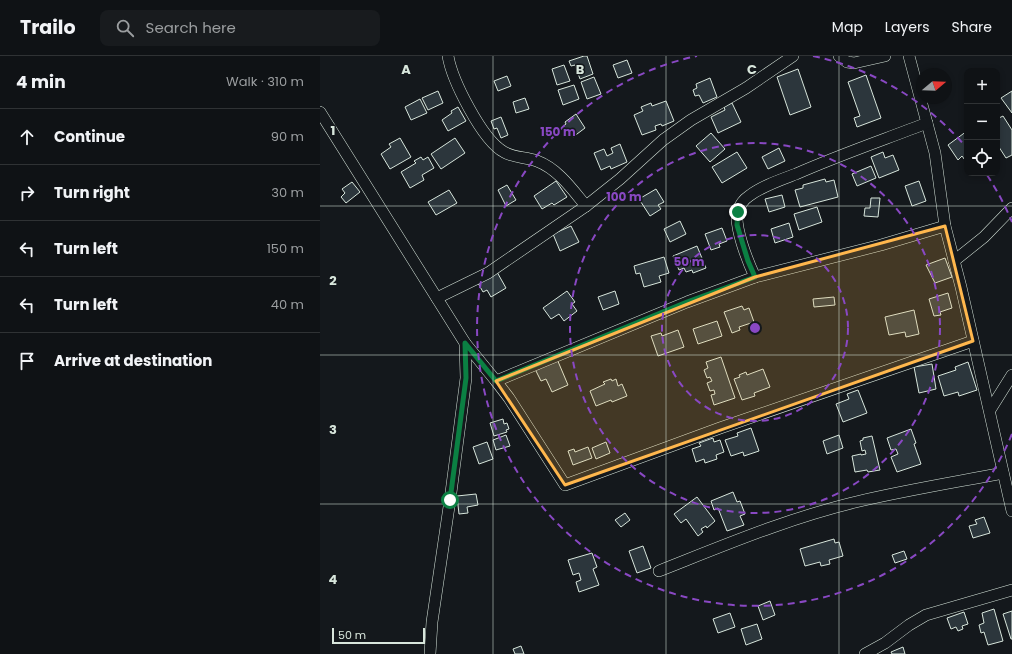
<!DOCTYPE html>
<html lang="en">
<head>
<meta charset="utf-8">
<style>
	:root { --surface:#0f1215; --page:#181b1e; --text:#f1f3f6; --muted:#9b9ea0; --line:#2f3234 }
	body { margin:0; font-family:Poppins,sans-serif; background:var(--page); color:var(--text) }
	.controls { position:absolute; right:12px; top:12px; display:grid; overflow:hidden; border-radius:8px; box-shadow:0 2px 6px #0003 }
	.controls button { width:36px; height:36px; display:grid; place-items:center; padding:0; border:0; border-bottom:1px solid var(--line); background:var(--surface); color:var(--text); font:20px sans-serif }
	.compass { position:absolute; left:596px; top:12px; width:36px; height:36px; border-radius:50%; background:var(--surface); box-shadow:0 2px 6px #0003; rotate:71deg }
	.scale { position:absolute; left:12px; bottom:10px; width:93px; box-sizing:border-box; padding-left:4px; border:2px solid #d8e6dc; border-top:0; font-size:11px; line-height:14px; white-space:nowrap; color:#d8e6dc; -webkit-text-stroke:3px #14181c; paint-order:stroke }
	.stop { position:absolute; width:12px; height:12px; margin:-9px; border:3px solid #0b8043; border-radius:50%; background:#fff }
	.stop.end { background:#0b8043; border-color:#fff; box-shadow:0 1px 4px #0008 }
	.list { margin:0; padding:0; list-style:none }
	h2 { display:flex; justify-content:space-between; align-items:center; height:52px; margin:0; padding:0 16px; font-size:17px }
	h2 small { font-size:13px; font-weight:400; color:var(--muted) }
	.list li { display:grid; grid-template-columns:26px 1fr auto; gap:12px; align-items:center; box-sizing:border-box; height:56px; padding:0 16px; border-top:1px solid var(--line) }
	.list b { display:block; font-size:15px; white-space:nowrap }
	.list em { font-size:13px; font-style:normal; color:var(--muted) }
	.icon { flex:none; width:22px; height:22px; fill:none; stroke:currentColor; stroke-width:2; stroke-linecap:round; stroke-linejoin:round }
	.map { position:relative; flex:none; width:692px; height:598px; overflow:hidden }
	header { display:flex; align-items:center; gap:24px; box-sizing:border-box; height:56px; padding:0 20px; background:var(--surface); border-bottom:1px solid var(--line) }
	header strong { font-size:19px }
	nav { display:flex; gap:22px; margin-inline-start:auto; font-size:14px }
	.search { width:280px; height:36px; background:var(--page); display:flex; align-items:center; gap:10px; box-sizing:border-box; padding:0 14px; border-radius:8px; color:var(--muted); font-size:15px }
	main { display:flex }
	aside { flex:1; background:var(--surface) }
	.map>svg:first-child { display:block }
</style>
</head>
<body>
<header>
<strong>Trailo</strong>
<div class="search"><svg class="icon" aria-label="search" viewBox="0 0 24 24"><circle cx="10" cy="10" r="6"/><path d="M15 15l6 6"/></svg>Search here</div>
<nav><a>Map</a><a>Layers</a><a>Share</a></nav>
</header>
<main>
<aside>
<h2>4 min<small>Walk · 310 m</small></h2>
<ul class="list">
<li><svg class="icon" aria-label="ahead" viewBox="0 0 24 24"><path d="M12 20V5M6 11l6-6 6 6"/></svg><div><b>Continue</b></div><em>90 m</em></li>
<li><svg class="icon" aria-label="right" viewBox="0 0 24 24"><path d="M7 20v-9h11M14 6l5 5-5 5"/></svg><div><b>Turn right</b></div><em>30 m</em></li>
<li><svg class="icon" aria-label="left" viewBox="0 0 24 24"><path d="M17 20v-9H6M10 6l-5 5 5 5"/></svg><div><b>Turn left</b></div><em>150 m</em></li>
<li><svg class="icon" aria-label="left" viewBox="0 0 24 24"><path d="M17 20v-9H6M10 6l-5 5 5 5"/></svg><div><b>Turn left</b></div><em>40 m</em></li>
<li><svg class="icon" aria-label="arrive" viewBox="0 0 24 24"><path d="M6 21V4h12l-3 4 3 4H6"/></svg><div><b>Arrive at destination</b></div></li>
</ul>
</aside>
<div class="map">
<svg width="692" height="598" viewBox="0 0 692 598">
	<rect width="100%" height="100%" fill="#14181c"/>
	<g fill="#2c363c" stroke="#d8e6dc">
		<path d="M264,0H267L273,18L260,23L255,9L251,10L249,5Z"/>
		<path d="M307,4L312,17L298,22L293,9Z"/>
		<path d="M244,9L250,25L237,29L232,13Z"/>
		<path d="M478,13L491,51L470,59L457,21Z"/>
		<path d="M546,19L561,62L537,71L534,62L540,60L528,26Z"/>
		<path d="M187,20L191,30L178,35L174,25Z"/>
		<path d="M274,21L281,38L267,43L261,26Z"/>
		<path d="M390,22L397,41L383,47L379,39L375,40L373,34L377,32L376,28Z"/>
		<path d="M254,29L259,43L243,49L238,34Z"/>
		<path d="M118,35L123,47L108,54L102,42Z"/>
		<path d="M692,35V57L681,42Z"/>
		<path d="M205,42L209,53L196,57L193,46Z"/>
		<path d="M100,43L107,57L91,64L85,51Z"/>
		<path d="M346,45L354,65L342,70L341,68L335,70L336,74L322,79L314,59L323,55L321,51L331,47L332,50Z"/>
		<path d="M412,47L421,66L398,77L391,61L405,54L404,51Z"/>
		<path d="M138,51L146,65L128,75L122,64L132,57L131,55Z"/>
		<path d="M256,58L265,72L253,81L249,74L245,76L242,71L246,68L245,66Z"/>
		<path d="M677,59L679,62L683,60L692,74V99L686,102L677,88Z"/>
		<path d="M181,61L188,79L181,82L177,72L174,73L171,65Z"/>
		<path d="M647,75V107L642,100L638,104L628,89Z"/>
		<path d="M391,77L405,93L390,106L376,90Z"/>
		<path d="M80,82L91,101L70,113L61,98L71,91L69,88Z"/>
		<path d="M135,82L145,97L121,113L111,98Z"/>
		<path d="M300,88L307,106L291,113L290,110L281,114L274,97L284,93L287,100L293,97L291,92Z"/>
		<path d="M459,92L465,105L448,113L442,101Z"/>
		<path d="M417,96L427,112L402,127L392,111Z"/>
		<path d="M563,96L565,102L573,99L579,114L559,122L551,101Z"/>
		<path d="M101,101L103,104L108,101L114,112L102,119L104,124L90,132L81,116L96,107L94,105Z"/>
		<path d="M551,110L556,122L537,130L532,118Z"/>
		<path d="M505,123L506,126L514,124L518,141L480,151L475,134L483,132V129Z"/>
		<path d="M236,125L247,141L234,149L232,147L222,153L214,140Z"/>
		<path d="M599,125L606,145L592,150L585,130Z"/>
		<path d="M32,126L40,136L26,147L21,141L25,137L22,133Z"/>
		<path d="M187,129L196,144L186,150L178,134Z"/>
		<path d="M336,133L344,146L338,149L341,153L330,160L319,143Z"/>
		<path d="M129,134L137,147L116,159L108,146Z"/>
		<path d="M462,139L465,151L449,156L445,143Z"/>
		<path d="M551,142H560L558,161L544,160L545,152H550Z"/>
		<path d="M497,151L502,166L479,174L474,158Z"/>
		<path d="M360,165L366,178L350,186L344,173Z"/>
		<path d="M469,167L473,181L455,187L451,173Z"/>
		<path d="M251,170L259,186L240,195L233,178Z"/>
		<path d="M402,172L407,185L399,188L400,191L391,194L385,178Z"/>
		<path d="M377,190L386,212L373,217L372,214L366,216L364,212L359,214L353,200Z"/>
		<path d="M344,201L349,217L339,220L341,226L324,231L320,217L316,218L314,210Z"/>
		<path d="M625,202L632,221L615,227L606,209Z"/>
		<path d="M177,216L186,232L171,241L167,234L163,236L158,227Z"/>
		<path d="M247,235L255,246L252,248L257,255L244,265L239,258L231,263L223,252Z"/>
		<path d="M295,235L299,248L283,254L278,241Z"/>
		<path d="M628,237L632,252L620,256L621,259L614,260L609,243Z"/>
		<path d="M514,241L515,249L494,251L493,243Z"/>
		<path d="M422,250L424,254L429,252L434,266L419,271L420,274L412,277L404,256Z"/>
		<path d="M594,254L599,278L586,281L585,276L569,279L565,261Z"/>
		<path d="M397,265L402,280L378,288L373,273Z"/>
		<path d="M358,274L364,291L338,300L331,280L341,277L342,280Z"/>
		<path d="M401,301L415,342L394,349L391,339L395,338L394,334L390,335L387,327L392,325L390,321L387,322L384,314L388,312L386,306Z"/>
		<path d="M237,303L248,329L232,336L226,323L221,325L215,313Z"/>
		<path d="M648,306L657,334L639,340L638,336L624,340L618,320L636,314L635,311Z"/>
		<path d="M612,308L616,333L599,337L594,311Z"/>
		<path d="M443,313L450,331L434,337L435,340L422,344L414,323L420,321L419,319L426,316L427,319Z"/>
		<path d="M291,323L292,325L296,323L298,330L302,328L307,340L292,346L291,344L276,350L270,335L285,328L283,326Z"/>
		<path d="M538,334L547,357L523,366L516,348L529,343L527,338Z"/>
		<path d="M183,363L184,368L187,367L189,373L186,374L187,376L174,380L170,367Z"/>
		<path d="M431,372L439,395L424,400L423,396L411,400L405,384L418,380L417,377Z"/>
		<path d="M591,373L596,387L594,388L601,408L577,416L571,401L578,398L576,393L571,394L567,382Z"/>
		<path d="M186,379L190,390L176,394L173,384Z"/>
		<path d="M519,379L523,392L507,398L503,385Z"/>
		<path d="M552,380L560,414L548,416L547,414L535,416L532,400L541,398V399L546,398L545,394L542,395L540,385L543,384V382Z"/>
		<path d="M393,382L394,386L400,384L404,396L396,399L397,403L385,407L384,403L376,406L372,393L381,390L379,387Z"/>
		<path d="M167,386L173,403L159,408L153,391Z"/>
		<path d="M286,386L290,397L276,403L272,392Z"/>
		<path d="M268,391L272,402L253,409L248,395L254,393L255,396Z"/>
		<path d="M413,436L417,446L420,445L425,458L420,460L424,469L407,475L398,452L394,454L391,445Z"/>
		<path d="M156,438L158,449L147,451L148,457L139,458L137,440Z"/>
		<path d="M377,441L395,465L387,472L386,470L381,473L383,476L378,480L366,463L361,467L354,458Z"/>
		<path d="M305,457L310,464L301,471L295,464Z"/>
		<path d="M664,461L670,477L653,482L649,470L657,468L655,464Z"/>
		<path d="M514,483L515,487L519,486L523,500L509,504L510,508L501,510L500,506L485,510L480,493Z"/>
		<path d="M323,490L331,512L317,517L309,495Z"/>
		<path d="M584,495L587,503L575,507L572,499Z"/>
		<path d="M272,497L277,511L273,513L279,529L259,536L256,526L261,524L259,517L253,519L248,504Z"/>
		<path d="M450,545L455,559L443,564L438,550Z"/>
		<path d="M674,553L683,585L668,589L664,576L661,577L659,569L664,567L662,557Z"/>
		<path d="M692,555V583H691L683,558Z"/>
		<path d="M644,556L648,568L642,570L643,573L638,575L636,571L631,573L627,562Z"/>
		<path d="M410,557L415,571L398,577L393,563Z"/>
		<path d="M437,568L442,583L426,589L421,573Z"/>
		<path d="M201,590L204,598H195L193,593Z"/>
		<path d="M583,591L585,598H572L571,596Z"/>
	</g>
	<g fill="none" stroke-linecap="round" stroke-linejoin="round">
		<g stroke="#d8e6dc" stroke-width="12">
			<g id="street">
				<path d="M128,0C132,24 162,84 184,96C194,102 206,101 217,105C238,113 252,133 266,150"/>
				<path d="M519,0L527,6L534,7L565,0"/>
				<path d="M589,0L615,97L625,170L641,231L692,455"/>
				<path d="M0,56L145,287L146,322L130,444L112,566L110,598"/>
				<path d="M634,205L664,181L692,152"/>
				<path d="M435,221C428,206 413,169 418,154C421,148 423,144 429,140C442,130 460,124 476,118C519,99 563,84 607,67"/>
				<path d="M117,242L168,217L266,150L300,123L343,84L371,64L426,32L473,0"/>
				<path d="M145,287L176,325L189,342L245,429L400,372L653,285"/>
				<path d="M176,325L367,246L435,221L561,189L625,170"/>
				<path d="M670,354L692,319"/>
				<path d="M339,515C405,489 471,461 540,445C587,434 636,426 683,417"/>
				<path d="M545,598L565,587L589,569L606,559L692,534"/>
			</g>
		</g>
		<use href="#street" stroke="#14181c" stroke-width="11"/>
	</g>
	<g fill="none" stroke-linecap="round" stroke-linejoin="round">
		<path stroke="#0b8043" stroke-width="5" d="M130,444L146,322L145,287L176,325L367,246L435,221L428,205L417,169L418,156"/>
	</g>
	<path fill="#ffb74d" fill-opacity="0.2" stroke="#ffb74d" stroke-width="3" stroke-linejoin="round" d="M625,170L653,285L245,429L176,325L435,221Z"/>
	<path fill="none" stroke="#d8e6dc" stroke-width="1" stroke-opacity="0.55" d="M173,0V598M346,0V598M519,0V598M0,150H692M0,299H692M0,448H692"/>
	<g fill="none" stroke="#8948c3" stroke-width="2" stroke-dasharray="7 5">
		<circle cx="435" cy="272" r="93"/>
		<circle cx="435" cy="272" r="185"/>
		<path d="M692 378A278 278 0 1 1 377 0M493 0A278 278 0 0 1 646 91M667 119A278 278 0 0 1 692 166"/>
	</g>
	<g font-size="13" text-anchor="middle" font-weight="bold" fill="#d8e6dc" stroke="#14181c" stroke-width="3" stroke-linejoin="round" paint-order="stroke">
		<text x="86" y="18">A</text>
		<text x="260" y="18">B</text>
		<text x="432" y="18">C</text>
		<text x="13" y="79">1</text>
		<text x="13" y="229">2</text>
		<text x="13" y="378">3</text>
		<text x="13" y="528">4</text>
	</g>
	<circle cx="435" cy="272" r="6" fill="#8948c3" stroke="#14181c" stroke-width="2"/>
	<g font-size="12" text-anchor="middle" font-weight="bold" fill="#8948c3" stroke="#14181c" stroke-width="3" stroke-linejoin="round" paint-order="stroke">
		<text x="238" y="80">150 m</text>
		<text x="304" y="145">100 m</text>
		<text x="369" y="210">50 m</text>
	</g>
</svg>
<div class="controls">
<button>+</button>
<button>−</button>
<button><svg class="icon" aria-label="locate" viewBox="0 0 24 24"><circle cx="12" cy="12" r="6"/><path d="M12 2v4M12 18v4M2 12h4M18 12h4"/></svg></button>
</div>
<svg class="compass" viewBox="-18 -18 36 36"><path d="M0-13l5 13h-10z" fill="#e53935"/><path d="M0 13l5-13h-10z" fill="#9b9ea0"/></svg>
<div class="scale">50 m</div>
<div class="stop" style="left:130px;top:444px"></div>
<div class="stop end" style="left:418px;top:156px"></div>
</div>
</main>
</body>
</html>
